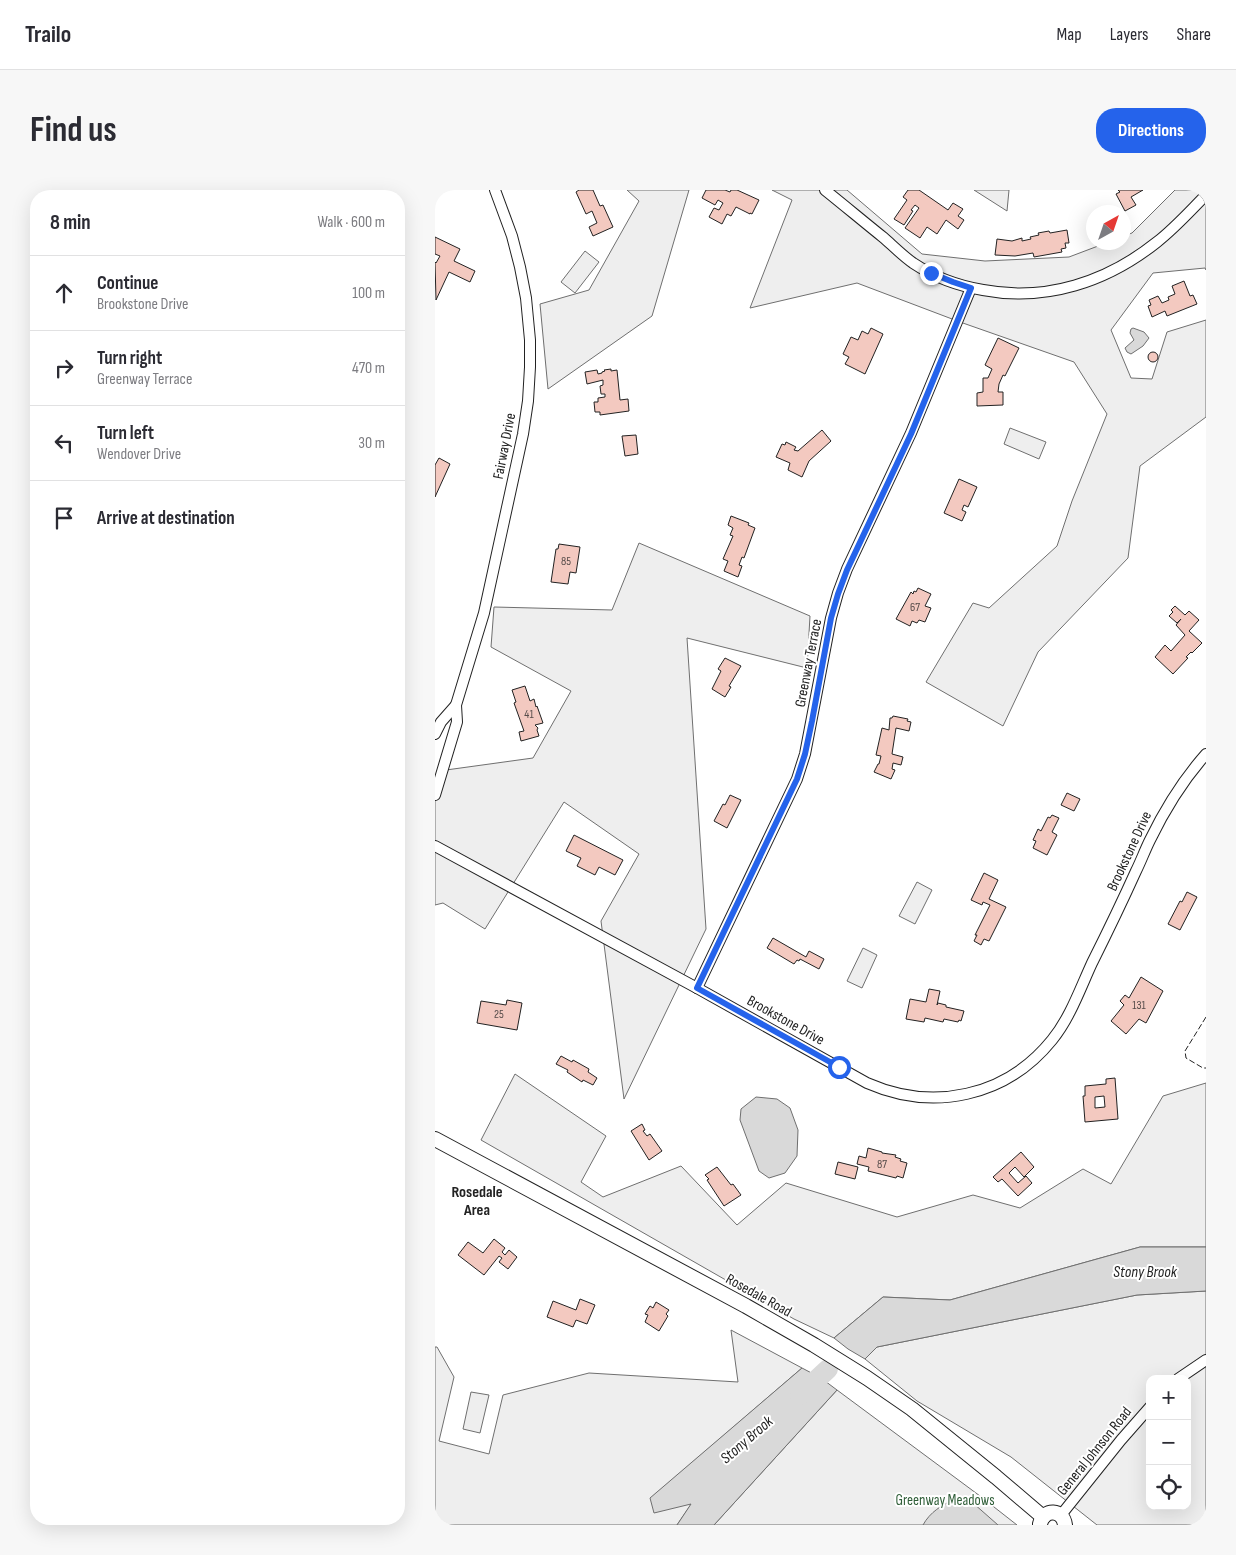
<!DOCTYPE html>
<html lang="en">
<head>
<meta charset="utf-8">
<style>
	:root { --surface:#fff; --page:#f7f7f7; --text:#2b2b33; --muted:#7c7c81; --line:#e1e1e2; --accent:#2563eb }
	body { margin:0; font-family:"Sofia Sans Condensed",sans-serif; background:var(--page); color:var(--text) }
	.controls { position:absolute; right:15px; bottom:15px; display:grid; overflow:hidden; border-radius:10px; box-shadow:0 5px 20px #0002 }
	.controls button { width:45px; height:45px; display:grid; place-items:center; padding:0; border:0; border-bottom:1px solid var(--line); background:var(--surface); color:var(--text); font:25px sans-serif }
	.compass { position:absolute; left:651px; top:15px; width:45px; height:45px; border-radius:50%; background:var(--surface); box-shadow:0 5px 20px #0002; rotate:40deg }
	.stop { position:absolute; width:15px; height:15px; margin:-11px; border:4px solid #2563eb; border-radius:50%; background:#fff }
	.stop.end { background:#2563eb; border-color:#fff; box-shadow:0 1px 5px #0008 }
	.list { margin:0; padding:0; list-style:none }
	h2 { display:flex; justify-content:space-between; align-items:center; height:65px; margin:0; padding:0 20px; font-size:21px }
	h2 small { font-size:16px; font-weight:400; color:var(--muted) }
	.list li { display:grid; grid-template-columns:32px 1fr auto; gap:15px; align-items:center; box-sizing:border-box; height:75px; padding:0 20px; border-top:1px solid var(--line) }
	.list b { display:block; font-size:19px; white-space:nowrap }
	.list p { margin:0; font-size:16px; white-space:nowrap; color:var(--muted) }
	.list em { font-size:16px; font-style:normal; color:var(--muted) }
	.icon { flex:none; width:28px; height:28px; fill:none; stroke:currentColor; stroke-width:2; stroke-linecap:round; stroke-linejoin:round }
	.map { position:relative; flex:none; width:771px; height:1335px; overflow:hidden; border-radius:20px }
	header { display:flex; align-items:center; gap:30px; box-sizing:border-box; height:70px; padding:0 25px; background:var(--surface); border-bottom:1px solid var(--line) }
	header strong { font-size:24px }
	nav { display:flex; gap:28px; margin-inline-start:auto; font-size:18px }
	.intro { display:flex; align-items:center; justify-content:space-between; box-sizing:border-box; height:120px; padding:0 30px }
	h1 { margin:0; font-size:35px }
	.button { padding:12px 22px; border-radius:20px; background:var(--accent); color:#fff; font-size:18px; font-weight:700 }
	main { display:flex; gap:30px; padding:0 30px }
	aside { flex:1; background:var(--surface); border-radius:20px; box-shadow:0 5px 20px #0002 }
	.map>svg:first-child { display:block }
</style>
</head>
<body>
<header>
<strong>Trailo</strong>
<nav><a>Map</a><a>Layers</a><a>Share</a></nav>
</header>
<div class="intro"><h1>Find us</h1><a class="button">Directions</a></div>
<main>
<aside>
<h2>8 min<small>Walk · 600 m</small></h2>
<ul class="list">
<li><svg class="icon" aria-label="ahead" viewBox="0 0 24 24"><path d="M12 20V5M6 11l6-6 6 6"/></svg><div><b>Continue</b><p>Brookstone Drive</p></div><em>100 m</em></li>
<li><svg class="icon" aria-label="right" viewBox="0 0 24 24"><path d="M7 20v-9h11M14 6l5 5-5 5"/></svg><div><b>Turn right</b><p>Greenway Terrace</p></div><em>470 m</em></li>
<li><svg class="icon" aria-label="left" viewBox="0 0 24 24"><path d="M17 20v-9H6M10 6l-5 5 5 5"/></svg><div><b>Turn left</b><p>Wendover Drive</p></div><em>30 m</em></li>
<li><svg class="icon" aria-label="arrive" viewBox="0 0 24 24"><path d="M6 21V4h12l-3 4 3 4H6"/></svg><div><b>Arrive at destination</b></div></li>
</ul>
</aside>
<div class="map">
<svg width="771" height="1335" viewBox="0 0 771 1335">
	<rect width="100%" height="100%" fill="#fff"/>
	<g fill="#eee" stroke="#6f6f6f" fill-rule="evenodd">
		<path d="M192,0H254L217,126L113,199L105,114L154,100L204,11Z"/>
		<path d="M337,0H412L487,64L550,71L634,67L671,53L688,52L689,46L697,43L740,0H771V80L770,78L718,83L676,140L696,188L717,189L732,142L771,130V227L705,276L693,368L603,462L568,536L491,492L538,413L554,418L622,356L637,311L672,224L639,172L525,132L422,93L315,118L357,10Z"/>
		<path d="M539,0H574L572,21Z"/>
		<path d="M150,61L164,72L140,103L126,92Z"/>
		<path d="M575,238L611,252L604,269L569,254Z"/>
		<path d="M204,353L375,426L372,478L252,448L271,739L189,909L166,731L204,664L129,612L50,739L8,713L0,715V608L11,580L98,568L136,501L56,457L59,417L177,420Z"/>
		<path d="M482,692L497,700L480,734L464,726Z"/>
		<path d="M428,758L442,765L427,798L412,791Z"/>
		<path d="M80,884L171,946L146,992L168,1007L246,976L302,1035L351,993L462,1027L538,1005L585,1018L648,979L676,994L728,906L771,893V1057H705L515,1110L448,1107L399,1148L359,1129L46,950Z"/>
		<path d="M771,1101V1335H662L576,1267L482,1211L430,1169L442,1157L702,1105ZM715,1189H752V1316H715Z"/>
		<path d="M296,1140L367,1178L216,1308L257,1313L242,1335H0V1157H2L19,1187L4,1251L54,1264L68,1205L154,1183L303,1192Z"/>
		<path d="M402,1200L545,1306L582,1335H279Z"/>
		<path d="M36,1202L54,1205L45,1243L28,1239Z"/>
	</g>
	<g fill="#d9d9d9" stroke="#6f6f6f">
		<path d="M698,138L709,142L714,148L708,156L696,164L692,162L690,158L699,150L695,143L696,139Z"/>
		<path d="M321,907L342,909L355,918L363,940L362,966L350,983L334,988L324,981L305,930L306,919Z"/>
		<path d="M705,1057H771V1101L702,1105L442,1157L430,1169L413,1159L399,1148L448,1107L515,1110Z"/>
		<path d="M367,1178L386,1188L402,1200L279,1335H242L256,1314L219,1323L215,1308Z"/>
		<path d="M520,1309L538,1313L563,1335H488C495,1322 507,1315 520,1309Z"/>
	</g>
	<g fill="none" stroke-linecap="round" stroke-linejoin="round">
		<path stroke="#d9d9d9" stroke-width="20" d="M365,1205L393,1179"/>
	</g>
	<g fill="#f3c9c0" stroke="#222" fill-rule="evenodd">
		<path d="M144,0H158L165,16L168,15L178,37L158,46L154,37L162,33L157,21L151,24L141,2Z"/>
		<path d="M271,0H290L295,2L296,0H302L324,10L317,24L315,23V24L301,17L296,26L292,24L287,34L274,27L279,18L284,20L288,13L283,10L280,15L267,8Z"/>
		<path d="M473,0H484L513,20L518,13L528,19L523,26L529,30L523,39L511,30L502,44L492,37L485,48L470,38L484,18L480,15L476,20L478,21L469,35L459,29L472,10L468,7Z"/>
		<path d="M683,0H708L696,7L701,15L690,21L681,4L685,2Z"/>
		<path d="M632,40L634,53H630L631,58L626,59L627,62L599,67L598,63L580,66L560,65L562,49L577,51L587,48V51L596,49L595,47L604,45L603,43L614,41L615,43Z"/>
		<path d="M0,47L25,59L19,71L40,81L35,92L14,82L1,110L0,72L1,73L5,66L0,64Z"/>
		<path d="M749,91L755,106L758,105L762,114L732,126L730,121L717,127L713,116L716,115L714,110L723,106L727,113L734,110L733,107L740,104L737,96Z"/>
		<path d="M436,138L448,144L430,184L410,174L414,167L408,164L416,147L423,150L427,141L433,144Z"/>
		<path d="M563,148L584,158L570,186L568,185L564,194L563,202H568V215L542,216V203L548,202V188H553L557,179L550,175Z"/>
		<circle cx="718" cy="167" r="5"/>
		<path d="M176,179V181L182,180L185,210L193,209L194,221L165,225V222H160L159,212H163V208L170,207V204H166L165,196L168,195V190L152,194L150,182L162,180L163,184L167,183V182L170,181L169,180Z"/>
		<path d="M387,240L396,251L374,271L367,287L353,280L355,273L341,267L347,254L350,255L351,252L361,257L359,260L363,261Z"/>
		<path d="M201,245L203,264L190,266L187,246Z"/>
		<path d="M4,268L15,274L0,307V275Z"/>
		<path d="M524,289L542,297L533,317L529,315L527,320L531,322L527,331L509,323Z"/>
		<path d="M296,326L314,333L313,335L320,338L309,368L307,367L304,375L307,376L303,387L289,381L293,371L288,369L298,346L295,345L298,338L293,335Z"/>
		<path d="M124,354L145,357L141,383L135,382L133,394L116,392L121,359H123Z"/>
		<path d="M483,398L496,404L490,416L496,418L490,432L484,430L482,433L477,431L475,436L461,429L476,402L478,404L479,401L481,402Z"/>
		<path d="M740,416L750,425L754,421L764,430L754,441L767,453L757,463L756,462L751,467L753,468L738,484L720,467L730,455L736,461L750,445L741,435L746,429L742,433L734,426L738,422L736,420Z"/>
		<path d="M290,468L306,476L294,496L296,497L290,507L277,499L286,481L283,479Z"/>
		<path d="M90,496L95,511L99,509L101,517L102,516L108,533L100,535L103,538L102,540L104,546L86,551L84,542L89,541L79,513L81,512L77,500Z"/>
		<path d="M458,526L473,529L472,531L476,532L474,541L461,538L457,564L468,567L466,575L458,573L457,579L460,580L456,589L439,582L443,574H444L446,566L441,565L447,538L454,540L455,528H457Z"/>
		<path d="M632,603L645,609L639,621L626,615Z"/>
		<path d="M295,605L306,610L292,638L279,631L288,614L290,615Z"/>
		<path d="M617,625L624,628L617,642L622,645L612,665L598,658L601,651L598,650L603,639L606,641L613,627L615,628Z"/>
		<path d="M139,645L188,670L180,685L164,677L160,685L142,676L146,668L131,661Z"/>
		<path d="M549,683L563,690L554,709L571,717L554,751L549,749L546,755L539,751L542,745H540L555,715L548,712L547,715L536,710Z"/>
		<path d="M752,702L762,707L745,740L733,734L745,711L747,712Z"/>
		<path d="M338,748L371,767L374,761L389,769L384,779L365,769L364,771L362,770L359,774L332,758Z"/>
		<path d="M706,787L728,801L711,833L704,829L691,844L676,831L689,815L685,811L690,805L694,808Z"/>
		<path d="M494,799L505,801L502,815L503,813L511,815V817L529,821L526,831L524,830L523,832L509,829L508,832L490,828L489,832L471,829L475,809L491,812Z"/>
		<path d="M72,810L87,813L82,840L42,833L46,811L71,815Z"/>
		<path d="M126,866L137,872L138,870L154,879L153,882L162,888L158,895L148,890L147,892L132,882L133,880L121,874Z"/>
		<path d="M680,888L683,929L650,932L648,906H650V896L671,894V889ZM669,906L670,917L660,918V907Z"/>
		<path d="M207,934L210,940L208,941L212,946L215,944L227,961L214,970L196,941Z"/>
		<path d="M433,958L447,962V963L461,965L460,967L466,969L465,971L472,973L468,988L462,986L461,988L433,981L434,977L422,974L424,966L431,968Z"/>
		<path d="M586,962L599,977L589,987L580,977L574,983L583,993L591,986L597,993L583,1006L567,989L563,992L558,987Z"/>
		<path d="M403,972L423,977L420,989L400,984Z"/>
		<path d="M282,977L296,995L298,994L306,1005L289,1016L272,990L274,989L270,985Z"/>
		<path d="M59,1049L70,1058L67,1062L70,1065L74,1060L82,1067L73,1079L64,1072L67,1068L64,1066L49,1085L23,1065L33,1052L48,1063Z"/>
		<path d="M145,1109L160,1115L152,1134L141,1130L138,1137L112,1127L118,1111L141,1120Z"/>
		<path d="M221,1112L234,1120L231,1124L233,1126L224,1141L210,1132L213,1125L210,1124L215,1116L218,1118Z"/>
	</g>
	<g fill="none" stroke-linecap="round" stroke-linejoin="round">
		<g stroke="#222" stroke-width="12">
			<g id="street">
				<path d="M390,0C410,16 429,32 449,48C458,56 468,66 478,73C499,87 524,96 548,100C611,112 672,92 722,52C740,38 755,21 771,5"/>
				<path d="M0,544L6,532L21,515"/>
				<path d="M0,605L22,532L21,515L49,423L88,244L93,211L95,177V150L91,108L85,77L77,46L60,0"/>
				<path d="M0,656L262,798L432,893C498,922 571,907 617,850C635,828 645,799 657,773C672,743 687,712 701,681C706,671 710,660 715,650C730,619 748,590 771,564"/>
				<path d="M262,798L362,589L370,564L396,428L403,403L412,379L476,243L536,98"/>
				<path d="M743,1189L771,1170"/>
				<path d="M626,1325L686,1250L715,1217"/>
			</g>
		</g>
		<g stroke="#222" stroke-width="16">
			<g id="secondary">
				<path d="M0,949L311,1116L379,1155L432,1188L477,1219L561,1287L608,1327"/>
				<path d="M605,1334C609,1318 628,1319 630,1335"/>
			</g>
		</g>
		<use href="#street" stroke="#fff" stroke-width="10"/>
		<use href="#secondary" stroke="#fff" stroke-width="14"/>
		<path stroke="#222" stroke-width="1" stroke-dasharray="6 2.5" stroke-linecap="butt" d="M771,827L750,861L751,868L768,878H771"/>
	</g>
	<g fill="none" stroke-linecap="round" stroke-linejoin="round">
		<path stroke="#2563eb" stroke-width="6" d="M404,877L262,798L362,589L370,564L377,531L396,428L403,404L412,380L476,244L536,98L518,92L496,83"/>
	</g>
	<g text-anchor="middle" stroke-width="4" stroke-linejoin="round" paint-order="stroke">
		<g font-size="12" fill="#564c4a">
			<text x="131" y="375">85</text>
			<text x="480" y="421">67</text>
			<text x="94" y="528">41</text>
			<text x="704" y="819">131</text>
			<text x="64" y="828">25</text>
			<text x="447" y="978">87</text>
		</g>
		<g font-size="15" fill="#222" stroke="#fff">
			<text transform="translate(69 256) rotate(-79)" y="5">Fairway Drive</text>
			<text transform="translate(373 473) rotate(-79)" y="5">Greenway Terrace</text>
			<text transform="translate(694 661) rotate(-65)" y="5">Brookstone Drive</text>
			<text transform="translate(351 830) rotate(29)" y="5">Brookstone Drive</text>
			<text transform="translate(324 1105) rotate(29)" y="5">Rosedale Road</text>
			<text transform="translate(659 1261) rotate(-51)" y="5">General Johnson Road</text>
		</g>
		<g font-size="15" fill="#2f5e38" stroke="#fff">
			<text x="510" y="1315">Greenway Meadows</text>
		</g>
		<g font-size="16" font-weight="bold" fill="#222" stroke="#fff">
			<text x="42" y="1007">Rosedale<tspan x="42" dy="18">Area</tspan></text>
		</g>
		<g font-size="16" font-style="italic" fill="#222" stroke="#fff">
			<text x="710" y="1087">Stony Brook</text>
			<text transform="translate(311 1249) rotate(-41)" y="6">Stony Brook</text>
		</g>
	</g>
</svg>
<div class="controls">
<button>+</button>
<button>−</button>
<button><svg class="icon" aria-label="locate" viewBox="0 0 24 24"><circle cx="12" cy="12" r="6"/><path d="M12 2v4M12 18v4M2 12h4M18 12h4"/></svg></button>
</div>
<svg class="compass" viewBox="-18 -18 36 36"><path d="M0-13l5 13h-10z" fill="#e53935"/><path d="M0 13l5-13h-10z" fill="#7c7c81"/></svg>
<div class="stop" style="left:404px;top:877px"></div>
<div class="stop end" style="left:496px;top:83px"></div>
</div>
</main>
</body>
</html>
